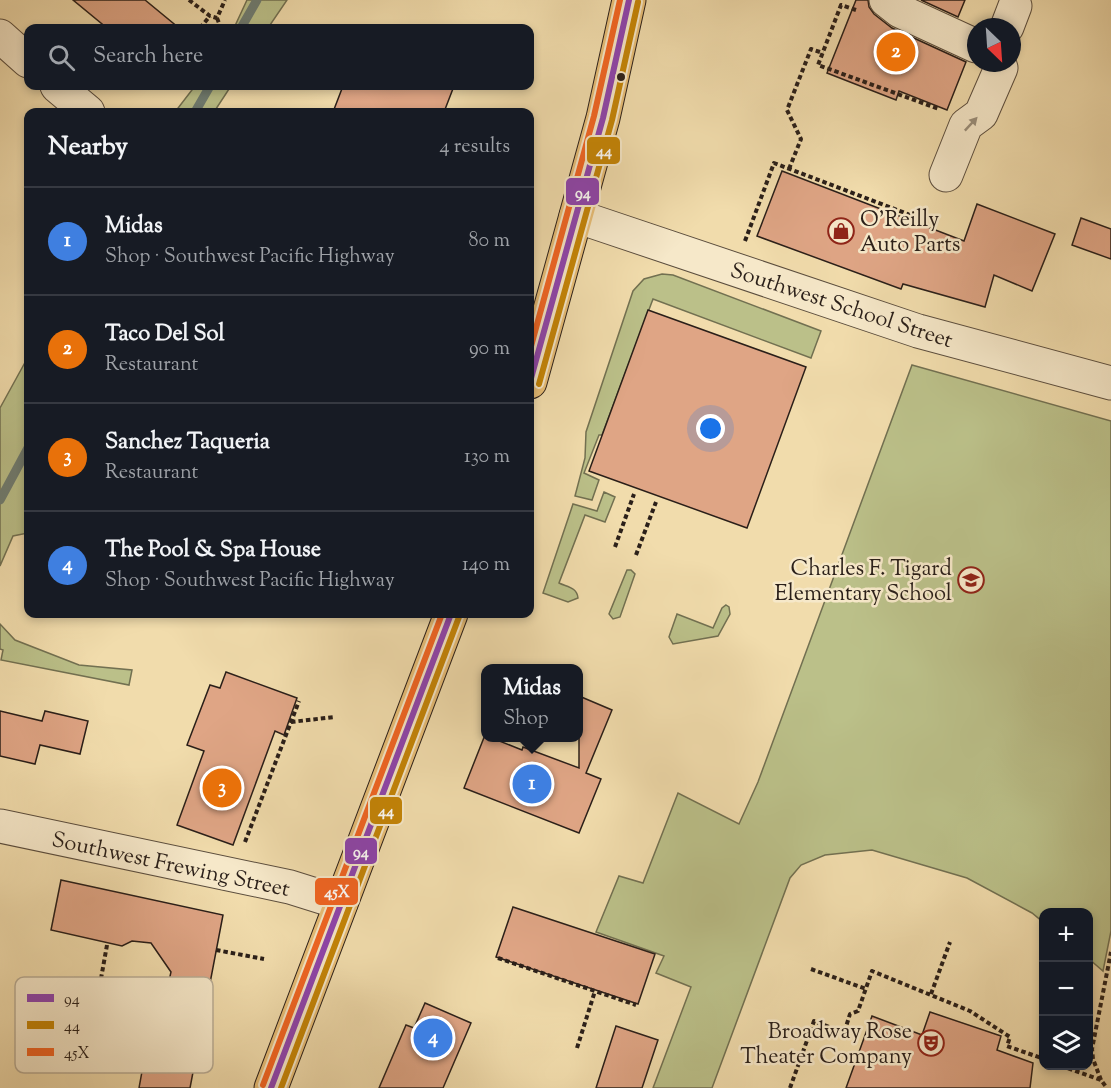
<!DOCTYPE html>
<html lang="en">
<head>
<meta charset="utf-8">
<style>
	:root { --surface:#171b24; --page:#20242c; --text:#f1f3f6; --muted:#9ea1a6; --line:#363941; --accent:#d93025 }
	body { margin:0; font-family:"Sorts Mill Goudy",serif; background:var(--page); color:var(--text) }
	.controls { position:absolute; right:18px; bottom:18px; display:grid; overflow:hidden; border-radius:12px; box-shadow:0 3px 9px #0003 }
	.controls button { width:54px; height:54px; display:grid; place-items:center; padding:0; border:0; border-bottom:2px solid var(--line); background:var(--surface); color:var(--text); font:30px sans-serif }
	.compass { position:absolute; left:967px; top:18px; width:54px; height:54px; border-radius:50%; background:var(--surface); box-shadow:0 3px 9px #0003; rotate:155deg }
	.you { position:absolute; left:711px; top:429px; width:21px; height:21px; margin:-15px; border:4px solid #fff; border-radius:50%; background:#1a73e8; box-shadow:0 0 0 9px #1a73e833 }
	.badge { display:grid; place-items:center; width:39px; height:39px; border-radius:50%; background:var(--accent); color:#fff; font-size:20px; font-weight:700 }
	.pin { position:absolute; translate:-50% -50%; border:3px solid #fff; box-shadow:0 2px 6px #0006 }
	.popup { position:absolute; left:481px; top:664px; width:102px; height:78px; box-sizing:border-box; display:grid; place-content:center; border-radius:12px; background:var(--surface); filter:drop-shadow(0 2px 4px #0005); font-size:20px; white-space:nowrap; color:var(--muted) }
	.popup b { font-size:22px; color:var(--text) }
	.popup::after { content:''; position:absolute; left:50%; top:100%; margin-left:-12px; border:12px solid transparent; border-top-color:var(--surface) }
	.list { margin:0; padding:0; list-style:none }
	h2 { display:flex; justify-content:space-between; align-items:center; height:78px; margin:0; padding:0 24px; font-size:26px }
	h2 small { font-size:20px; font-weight:400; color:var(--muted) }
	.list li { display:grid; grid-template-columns:39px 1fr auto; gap:18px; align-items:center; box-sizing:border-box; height:108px; padding:0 24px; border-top:2px solid var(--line) }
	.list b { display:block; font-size:22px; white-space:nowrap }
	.list p { margin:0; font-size:20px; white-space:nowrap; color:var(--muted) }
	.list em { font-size:20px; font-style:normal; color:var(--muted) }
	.icon { flex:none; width:33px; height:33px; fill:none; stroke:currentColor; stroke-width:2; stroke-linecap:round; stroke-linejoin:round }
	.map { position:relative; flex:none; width:1111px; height:1088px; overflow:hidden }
	.search { position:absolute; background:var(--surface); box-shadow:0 3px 9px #0003; left:24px; top:24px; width:510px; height:66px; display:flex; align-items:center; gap:15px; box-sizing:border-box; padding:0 21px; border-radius:12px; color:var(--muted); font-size:22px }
	.panel { position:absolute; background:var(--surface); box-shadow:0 3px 9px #0003; left:24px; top:108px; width:510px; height:510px; border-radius:12px }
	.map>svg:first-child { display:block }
</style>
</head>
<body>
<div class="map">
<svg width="1111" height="1088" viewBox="0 0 1111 1088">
	<rect width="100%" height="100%" fill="#f1dcac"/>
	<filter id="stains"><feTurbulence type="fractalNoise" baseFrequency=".00333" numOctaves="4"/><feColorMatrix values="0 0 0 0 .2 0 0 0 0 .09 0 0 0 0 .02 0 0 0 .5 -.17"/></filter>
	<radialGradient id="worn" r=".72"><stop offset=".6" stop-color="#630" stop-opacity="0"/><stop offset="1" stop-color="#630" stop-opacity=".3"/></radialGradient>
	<g fill="#bbc089" stroke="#727051" stroke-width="1.5">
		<path d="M247,0H287L268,28H234Z"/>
		<path d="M195,86H231L214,112H175Z"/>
		<path d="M662,274L673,275L821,331L811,358L653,299L602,435H599L584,473L599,480L592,500L575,496L585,458L586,432L633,291L644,279Z"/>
		<path d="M28,357V533L13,536L0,566V408Z"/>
		<path d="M912,365L1111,421V931L1103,971L1089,959L1088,912H1044L1043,922L1032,913L967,878L872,850L825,855L801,865L790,878L712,1088H653L691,987L656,973L664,956L596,932L619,876L643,883L678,793L739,824L758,782Z"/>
		<path d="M604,492L615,497L605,522L585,515L559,583C567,587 577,587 578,598L568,602L543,593L573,504L597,511Z"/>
		<path d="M627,570H631L635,574L620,617L613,619L609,614Z"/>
		<path d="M726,605L729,607L730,614L718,636L673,644L669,637L677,614L713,628L722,608Z"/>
		<path d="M0,624L15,640L79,665L132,670L129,685L1,660L3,650L0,649Z"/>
	</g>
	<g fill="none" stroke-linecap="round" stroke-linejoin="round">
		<g stroke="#6e7c72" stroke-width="9">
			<path d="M241,28L257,0"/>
			<path d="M195,112L210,86"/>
			<path d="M0,500L28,448"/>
		</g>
	</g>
	<g fill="#dfa585" stroke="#2a1f19" stroke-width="1.5">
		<path d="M73,0H145L179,28H107Z"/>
		<path d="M856,0H868L869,7L874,14L892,28L966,62L947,110L899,91L896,100L827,73Z"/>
		<path d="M921,0H965L958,17Z"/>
		<path d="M343,86H454L444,112H333Z"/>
		<path d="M782,171L964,241L977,204L1055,234L1032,291L994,275L985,307L903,284L901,289L757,236Z"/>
		<path d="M1081,218L1111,229V259L1072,245Z"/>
		<path d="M648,310L806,367L747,528L589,471Z"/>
		<path d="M226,672L297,698L284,735L275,731L233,845L177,825L204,751L187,745L210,685L220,688Z"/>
		<path d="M579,696L612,710L586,773L601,779L579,833L464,788L485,735L486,738H492L522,750L523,747L579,768Z"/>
		<path d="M0,711L42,721L45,711L88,721L80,754L40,745L35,764L0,756Z"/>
		<path d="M61,880L223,915L190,1088H139L155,1000L166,994L171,972L151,943L132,941L122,946L51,930Z"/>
		<path d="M513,907L655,954L638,1004L496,957Z"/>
		<path d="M425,1003L471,1023L443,1088H379L406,1025L414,1028Z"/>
		<path d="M930,1012L1001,1036L997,1050L1033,1063L1030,1088H846L872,1016L922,1035Z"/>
		<path d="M616,1026L658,1040L642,1088H596Z"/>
	</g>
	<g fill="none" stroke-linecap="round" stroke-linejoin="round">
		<g stroke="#5c4e3e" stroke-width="35">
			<g id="minor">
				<path d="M886,0L900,11L976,46"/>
				<path d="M1007,27L1015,6"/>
				<path d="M0,36L28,61"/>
				<path d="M57,86L88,112"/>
				<path d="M946,175L966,125L981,114L1001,68L999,63"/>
				<path d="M576,216L918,331L1111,383"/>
				<path d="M0,826L290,887L341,903"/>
			</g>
		</g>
		<g stroke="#2a1f19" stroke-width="35">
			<g id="highway">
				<path d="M530,382L603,118L629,0"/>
				<path d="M271,1088L451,614"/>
			</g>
		</g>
		<g stroke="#2a1f19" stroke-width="4" stroke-dasharray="4.5 3" stroke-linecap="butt">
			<path d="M189,0L210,16L217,18L225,0"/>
			<path d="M856,10L841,5L818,65L939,109"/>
			<path d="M217,18L221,28"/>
			<path d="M200,28L210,16"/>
			<path d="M789,169L801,139L787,110L811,49L823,53"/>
			<path d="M745,241L774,163L926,221"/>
			<path d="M615,547L634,494"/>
			<path d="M636,555L656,502"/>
			<path d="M291,722L334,717"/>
			<path d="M245,842L299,701"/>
			<path d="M216,950L264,959"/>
			<path d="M498,958L636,1005"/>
			<path d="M811,969L866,989"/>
			<path d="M931,994L950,942"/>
			<path d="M97,1001L107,945"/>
			<path d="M577,1048L595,991"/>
			<path d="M1061,1066L1101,1080L1107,1088"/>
			<path d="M1101,1080L1093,1059L1092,1049L1111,952"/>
			<path d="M790,1088L814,1021L844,1033L850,1014L858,1011L872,971L970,1011L1010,1037L1007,1046L1044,1059"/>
		</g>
		<use href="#minor" stroke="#f6e8c9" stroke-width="33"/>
		<use href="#highway" stroke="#e8be76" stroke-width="33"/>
		<g stroke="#f6e8c9" stroke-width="10">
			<g id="bus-1">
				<path d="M530,382L603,118L629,0"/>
				<path d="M271,1088L451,614"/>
			</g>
		</g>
		<g stroke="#f6e8c9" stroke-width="10">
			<g id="bus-2">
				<path d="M539,384L612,120L638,2"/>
				<path d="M281,1088L459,617"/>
			</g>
		</g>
		<g stroke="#f6e8c9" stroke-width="10">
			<g id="bus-3">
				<path d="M530,350L594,116L620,0"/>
				<path d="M263,1085L442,614"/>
			</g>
		</g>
		<use href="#bus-1" stroke="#8e44ad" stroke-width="6"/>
		<use href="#bus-2" stroke="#c48406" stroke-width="6"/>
		<use href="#bus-3" stroke="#f26522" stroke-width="6"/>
	</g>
	<defs><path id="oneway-solid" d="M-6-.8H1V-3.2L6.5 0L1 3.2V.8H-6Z" transform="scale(1.5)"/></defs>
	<use fill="#9a8e7a" href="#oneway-solid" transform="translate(971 124) rotate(-47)"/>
	<defs>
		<g id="shop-ring" transform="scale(1.35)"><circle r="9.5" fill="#f6e8c9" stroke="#8f2418" stroke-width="1.5"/><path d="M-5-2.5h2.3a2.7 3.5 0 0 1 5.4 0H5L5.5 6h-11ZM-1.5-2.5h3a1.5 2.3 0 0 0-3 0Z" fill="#8f2418"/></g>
		<g id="school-ring" transform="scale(1.35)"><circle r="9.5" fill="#f6e8c9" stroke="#8f2418" stroke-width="1.5"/><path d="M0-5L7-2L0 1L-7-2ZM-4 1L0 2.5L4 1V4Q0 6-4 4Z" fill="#8f2418"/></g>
		<g id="theatre-ring" transform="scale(1.35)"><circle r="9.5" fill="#f6e8c9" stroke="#8f2418" stroke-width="1.5"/><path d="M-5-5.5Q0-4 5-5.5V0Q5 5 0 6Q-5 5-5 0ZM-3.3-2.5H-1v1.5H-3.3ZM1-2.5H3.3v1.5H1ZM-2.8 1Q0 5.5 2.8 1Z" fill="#8f2418"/></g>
	</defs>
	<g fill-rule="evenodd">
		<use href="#shop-ring" x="841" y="231"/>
		<use href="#school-ring" x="971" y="580"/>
		<use href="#theatre-ring" x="931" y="1043"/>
	</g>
	<circle fill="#2a1f19" stroke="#f6e8c9" stroke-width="2" cx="621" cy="77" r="5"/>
	<g text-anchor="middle" stroke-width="5" stroke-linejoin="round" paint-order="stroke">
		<g font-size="22" fill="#2a1f19" stroke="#f6e8c9" text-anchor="end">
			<text x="860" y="226" text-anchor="start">O'Reilly<tspan x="860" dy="25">Auto Parts</tspan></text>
			<text x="952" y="575">Charles F. Tigard<tspan x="952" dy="25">Elementary School</tspan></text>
			<text x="912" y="1038">Broadway Rose<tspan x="912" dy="25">Theater Company</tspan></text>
		</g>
		<g font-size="22" fill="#2a1f19" stroke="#f6e8c9">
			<text transform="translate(842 304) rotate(18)" y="8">Southwest School Street</text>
			<text transform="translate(171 863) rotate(12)" y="8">Southwest Frewing Street</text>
		</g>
	</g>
	<rect x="15" y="977" width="198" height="96" rx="9" fill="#f6e8c9" stroke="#b9ac94" stroke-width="1.5"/>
	<rect x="27" y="994" width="27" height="8" fill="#8e44ad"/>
	<rect x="27" y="1021" width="27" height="8" fill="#c48406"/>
	<rect x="27" y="1048" width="27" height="8" fill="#f26522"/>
	<g font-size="16" fill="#2a1f19">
		<text x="64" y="1004">94</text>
		<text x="64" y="1031">44</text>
		<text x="64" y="1058">45X</text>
	</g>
	<g stroke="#f6e8c9" stroke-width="2">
		<rect x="586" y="136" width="35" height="29" rx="6" fill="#c48406"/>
		<rect x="565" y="177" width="35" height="29" rx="6" fill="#8e44ad"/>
		<rect x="369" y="796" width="34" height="29" rx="6" fill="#c48406"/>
		<rect x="344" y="837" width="34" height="28" rx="6" fill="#8e44ad"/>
		<rect x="314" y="877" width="45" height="29" rx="6" fill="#f26522"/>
	</g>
	<g font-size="16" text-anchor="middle" font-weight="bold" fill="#fff">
		<text x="604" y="156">44</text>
		<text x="583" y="198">94</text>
		<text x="386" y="816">44</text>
		<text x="361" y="857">94</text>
		<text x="337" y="897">45X</text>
	</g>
	<rect width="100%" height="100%" filter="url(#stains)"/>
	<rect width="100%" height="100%" fill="url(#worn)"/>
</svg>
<div class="controls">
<button>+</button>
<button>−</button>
<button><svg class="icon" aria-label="layers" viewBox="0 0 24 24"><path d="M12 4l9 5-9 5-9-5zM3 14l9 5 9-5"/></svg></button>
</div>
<svg class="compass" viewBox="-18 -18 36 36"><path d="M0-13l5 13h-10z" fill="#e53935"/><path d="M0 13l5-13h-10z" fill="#9ea1a6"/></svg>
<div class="you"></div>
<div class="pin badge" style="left:532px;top:784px;background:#3f7fe0">1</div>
<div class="popup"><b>Midas</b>Shop</div>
<div class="pin badge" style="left:896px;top:52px;background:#e8710a">2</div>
<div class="pin badge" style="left:222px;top:788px;background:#e8710a">3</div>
<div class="pin badge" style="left:433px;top:1038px;background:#3f7fe0">4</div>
<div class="search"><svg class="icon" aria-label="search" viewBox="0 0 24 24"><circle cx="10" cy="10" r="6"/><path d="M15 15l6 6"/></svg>Search here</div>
<section class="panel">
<h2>Nearby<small>4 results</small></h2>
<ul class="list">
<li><span class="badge" style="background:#3f7fe0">1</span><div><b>Midas</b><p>Shop · Southwest Pacific Highway</p></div><em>80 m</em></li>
<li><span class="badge" style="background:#e8710a">2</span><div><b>Taco Del Sol</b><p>Restaurant</p></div><em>90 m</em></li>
<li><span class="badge" style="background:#e8710a">3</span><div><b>Sanchez Taqueria</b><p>Restaurant</p></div><em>130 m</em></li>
<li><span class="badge" style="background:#3f7fe0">4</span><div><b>The Pool &amp; Spa House</b><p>Shop · Southwest Pacific Highway</p></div><em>140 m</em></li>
</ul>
</section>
</div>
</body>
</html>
